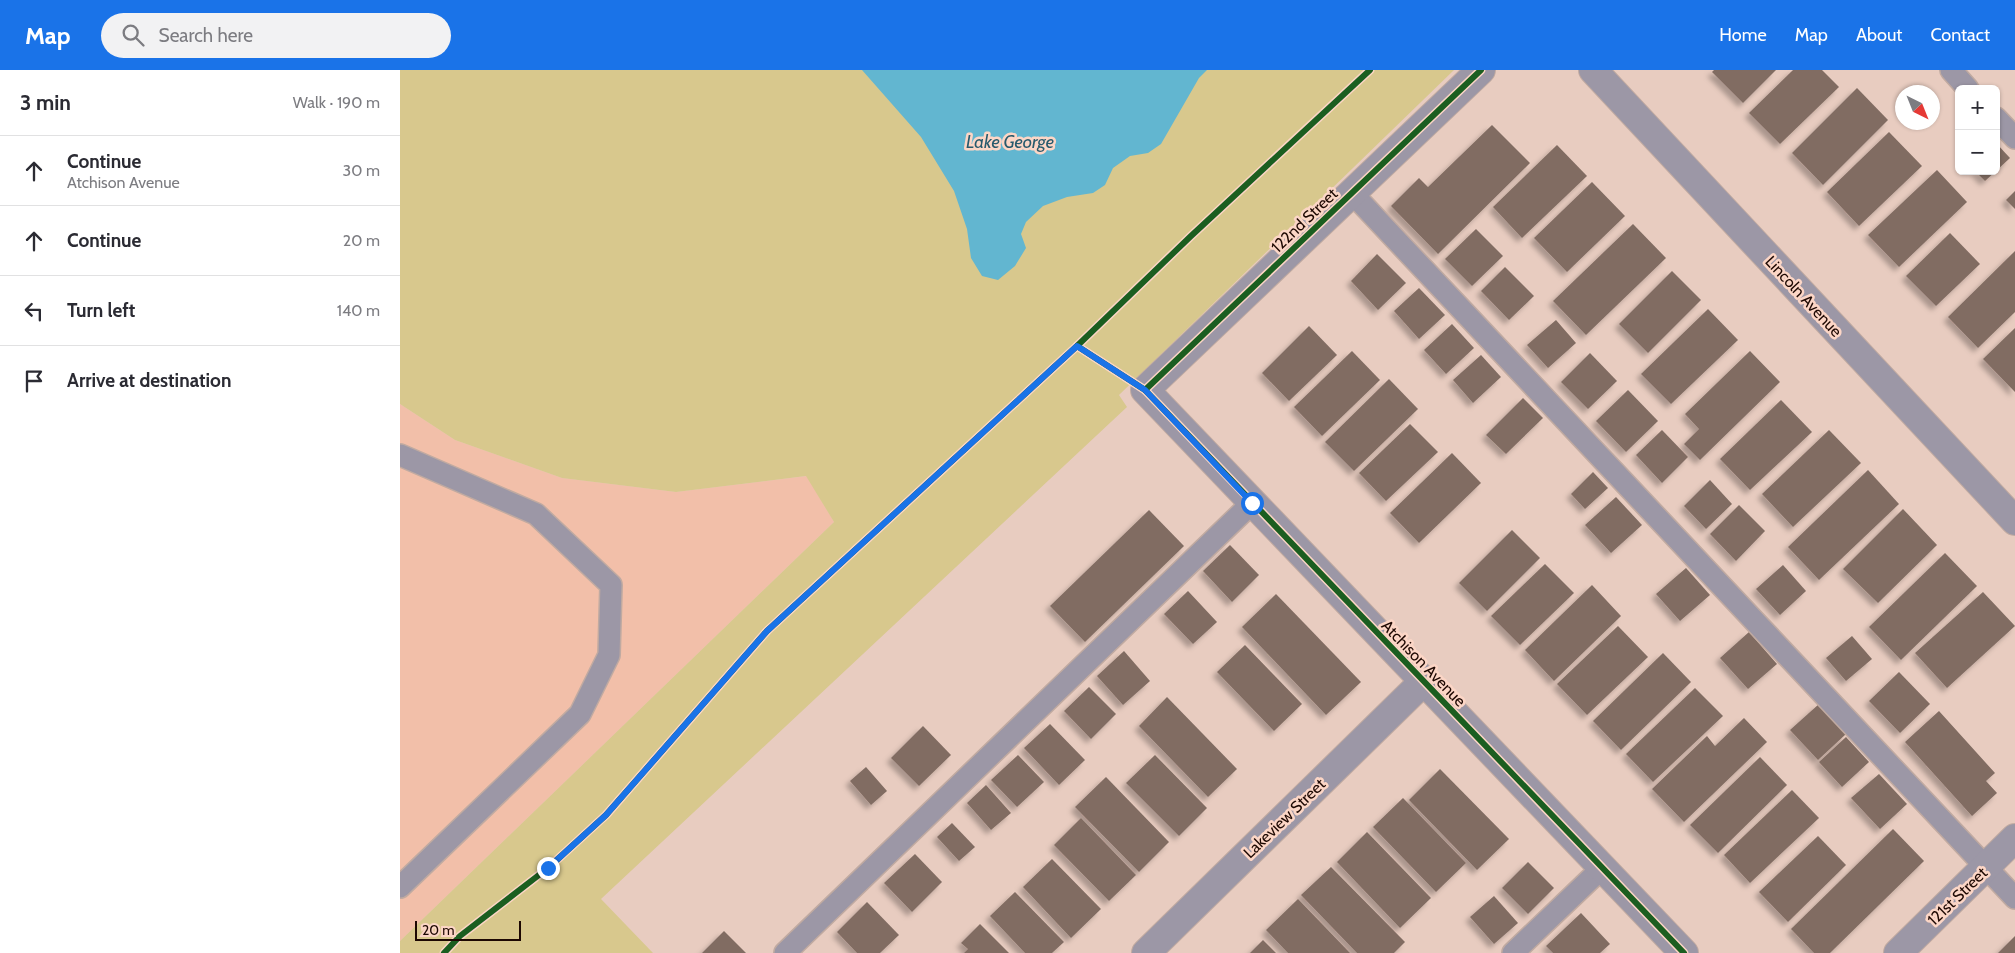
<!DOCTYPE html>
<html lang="en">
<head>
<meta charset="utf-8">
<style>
	:root { --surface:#fff; --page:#f2f2f3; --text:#2b2b33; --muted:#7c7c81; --line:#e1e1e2; --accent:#1a73e8 }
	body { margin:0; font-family:Cabin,sans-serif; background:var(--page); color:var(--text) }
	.controls { position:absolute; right:15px; top:15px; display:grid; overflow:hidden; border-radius:8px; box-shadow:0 1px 4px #0004 }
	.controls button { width:45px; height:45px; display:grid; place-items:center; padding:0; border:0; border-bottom:1px solid var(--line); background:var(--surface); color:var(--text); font:25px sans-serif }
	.compass { position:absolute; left:1495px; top:15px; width:45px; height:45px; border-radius:50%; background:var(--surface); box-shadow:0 1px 4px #0004; rotate:137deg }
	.scale { position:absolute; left:15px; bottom:12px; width:106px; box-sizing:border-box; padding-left:5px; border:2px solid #1d0802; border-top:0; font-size:14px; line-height:18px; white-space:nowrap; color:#1d0802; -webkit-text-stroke:4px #fcd6c6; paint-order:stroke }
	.stop { position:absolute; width:15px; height:15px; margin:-11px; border:4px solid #1a73e8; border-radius:50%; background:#fff }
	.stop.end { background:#1a73e8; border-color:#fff; box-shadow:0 1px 5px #0008 }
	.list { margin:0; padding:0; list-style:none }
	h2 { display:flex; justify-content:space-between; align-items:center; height:65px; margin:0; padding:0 20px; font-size:21px }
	h2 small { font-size:16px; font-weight:400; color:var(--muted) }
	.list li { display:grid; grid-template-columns:32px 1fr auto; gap:15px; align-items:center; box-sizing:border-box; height:70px; padding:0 20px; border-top:1px solid var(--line) }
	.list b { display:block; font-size:19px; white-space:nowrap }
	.list p { margin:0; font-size:16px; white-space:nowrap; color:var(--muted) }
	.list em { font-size:16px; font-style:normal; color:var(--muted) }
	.icon { flex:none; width:28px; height:28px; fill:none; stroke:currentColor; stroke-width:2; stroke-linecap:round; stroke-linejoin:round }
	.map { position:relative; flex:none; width:1615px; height:883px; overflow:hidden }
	header { display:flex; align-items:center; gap:30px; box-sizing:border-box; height:70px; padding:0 25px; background:var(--accent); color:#fff }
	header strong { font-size:24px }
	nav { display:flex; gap:28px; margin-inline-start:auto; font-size:18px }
	.search { width:350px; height:45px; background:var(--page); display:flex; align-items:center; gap:12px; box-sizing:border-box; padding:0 18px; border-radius:28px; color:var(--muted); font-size:19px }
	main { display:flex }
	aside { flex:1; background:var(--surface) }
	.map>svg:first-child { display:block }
</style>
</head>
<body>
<header>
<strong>Map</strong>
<div class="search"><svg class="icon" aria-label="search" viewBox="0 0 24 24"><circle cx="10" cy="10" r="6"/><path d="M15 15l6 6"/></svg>Search here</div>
<nav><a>Home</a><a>Map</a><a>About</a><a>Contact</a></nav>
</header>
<main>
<aside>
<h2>3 min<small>Walk · 190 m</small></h2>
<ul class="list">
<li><svg class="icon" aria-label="ahead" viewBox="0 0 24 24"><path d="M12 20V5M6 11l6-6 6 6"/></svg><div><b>Continue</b><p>Atchison Avenue</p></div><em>30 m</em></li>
<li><svg class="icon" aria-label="ahead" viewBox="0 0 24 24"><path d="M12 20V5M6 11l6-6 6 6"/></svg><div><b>Continue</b></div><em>20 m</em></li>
<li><svg class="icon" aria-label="left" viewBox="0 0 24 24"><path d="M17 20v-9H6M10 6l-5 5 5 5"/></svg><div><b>Turn left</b></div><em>140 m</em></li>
<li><svg class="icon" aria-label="arrive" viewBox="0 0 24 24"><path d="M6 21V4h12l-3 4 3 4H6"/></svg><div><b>Arrive at destination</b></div></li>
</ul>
</aside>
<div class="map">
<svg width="1615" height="883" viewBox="0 0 1615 883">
	<defs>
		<filter id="shadow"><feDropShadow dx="-4.5" dy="4.5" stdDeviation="2.5" flood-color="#0004"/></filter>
	</defs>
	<rect width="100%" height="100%" fill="#e8ccc0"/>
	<path fill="#f2bfa9" d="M0,334L55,370L162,408L276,422L407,406L434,452L0,871Z"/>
	<path fill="#d8c88d" d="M0,0H1054L719,325L727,337L201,829L253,883H0V871L434,452L406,406L276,422L162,408L55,370L0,334Z"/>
	<path fill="#62b6d0" d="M462,0H807L799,8L761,74L748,83L730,86L713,98L705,115L693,123L667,127L643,136L626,152L621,164L626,178L615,196L598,210L582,206L571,188L567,159L554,121L521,67Z"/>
	<g fill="#816c62" filter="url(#shadow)">
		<path d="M1314,0H1376L1343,33L1312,2Z"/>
		<path d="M1393,0H1422L1439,17L1380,74L1349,43Z"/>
		<path d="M1457,18L1488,50L1423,115L1392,83Z"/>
		<path d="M1092,55L1130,93L1038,184L991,136L1019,108L1028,117Z"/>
		<path d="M1489,62L1522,96L1459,156L1427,122Z"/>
		<path d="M1596,73L1610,88L1596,101Z"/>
		<path d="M1157,75L1187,106L1122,168L1093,137Z"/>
		<path d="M1537,100L1567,132L1499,197L1468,165Z"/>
		<path d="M1575,101H1596L1585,111Z"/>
		<path d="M1192,112L1225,146L1167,202L1134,168Z"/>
		<path d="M1615,121V139L1606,130Z"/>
		<path d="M1233,154L1266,188L1186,265L1153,231Z"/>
		<path d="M1076,159L1103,186L1072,216L1045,189Z"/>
		<path d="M1550,163L1580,194L1536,236L1506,206Z"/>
		<path d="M1615,181V242L1578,278L1548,247Z"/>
		<path d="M977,184L1006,213L978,240L951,211Z"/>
		<path d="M1105,197L1134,226L1109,250L1081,221Z"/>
		<path d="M1272,201L1301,230L1248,283L1219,254Z"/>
		<path d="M1019,218L1045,245L1019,269L994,241Z"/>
		<path d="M1308,239L1338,270L1271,334L1241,304Z"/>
		<path d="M1156,250L1176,273L1148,298L1127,275Z"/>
		<path d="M1052,254L1074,278L1046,304L1024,280Z"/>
		<path d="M909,256L937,285L889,331L862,303Z"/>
		<path d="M1615,258V322L1583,289Z"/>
		<path d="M952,281L980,310L922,366L894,337Z"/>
		<path d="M1350,281L1380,312L1300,390L1284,374L1299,359L1285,344Z"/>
		<path d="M1190,283L1217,311L1188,339L1161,312Z"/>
		<path d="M1081,285L1101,307L1073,333L1053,310Z"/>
		<path d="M989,309L1018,339L954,401L925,372Z"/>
		<path d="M1228,320L1258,351L1226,382L1196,351Z"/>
		<path d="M1123,328L1143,348L1106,384L1086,365Z"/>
		<path d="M1381,330L1412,362L1350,420L1320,389Z"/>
		<path d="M1010,354L1038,382L986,431L959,403Z"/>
		<path d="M1262,360L1288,387L1262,413L1236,385Z"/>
		<path d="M1429,360L1461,393L1393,457L1362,424Z"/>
		<path d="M1052,383L1081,413L1019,473L990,443Z"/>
		<path d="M1468,400L1499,434L1419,510L1388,477Z"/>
		<path d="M1193,402L1208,418L1185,439L1171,424Z"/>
		<path d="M1310,410L1332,434L1306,459L1284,436Z"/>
		<path d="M1216,427L1242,455L1211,483L1185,455Z"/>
		<path d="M1339,435L1365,461L1336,491L1310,464Z"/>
		<path d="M1503,439L1537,475L1478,533L1443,499Z"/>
		<path d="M749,440L784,476L685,572L650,536Z"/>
		<path d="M1112,460L1140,488L1087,541L1059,513Z"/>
		<path d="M830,475L859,505L832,532L803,501Z"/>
		<path d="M1545,483L1577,516L1501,590L1469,557Z"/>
		<path d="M1145,494L1174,523L1120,575L1091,546Z"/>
		<path d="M1383,495L1406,521L1380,545L1356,519Z"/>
		<path d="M1286,498L1310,525L1280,551L1256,524Z"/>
		<path d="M1192,515L1221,546L1154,611L1125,580Z"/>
		<path d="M788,521L817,552L793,574L764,544Z"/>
		<path d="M1583,522L1615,556L1547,618L1515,583Z"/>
		<path d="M876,524L961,612L926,645L842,557Z"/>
		<path d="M1218,556L1248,587L1187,645L1157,614Z"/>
		<path d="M1349,562L1377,594L1348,619L1320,588Z"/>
		<path d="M1452,566L1472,589L1446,611L1426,588Z"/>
		<path d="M845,575L902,634L874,661L817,602Z"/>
		<path d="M724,581L750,611L723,635L697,606Z"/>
		<path d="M1263,583L1291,612L1221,680L1193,651Z"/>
		<path d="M1499,602L1530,634L1500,663L1469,631Z"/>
		<path d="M689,617L716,644L691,669L664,641Z"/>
		<path d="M1295,618L1323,646L1253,712L1226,684Z"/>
		<path d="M767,627L837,699L808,727L739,656Z"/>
		<path d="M1419,634L1446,664L1418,690L1390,660Z"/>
		<path d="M1539,641L1595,703L1586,711L1597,723L1572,746L1505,672Z"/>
		<path d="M1344,648L1367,672L1284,752L1252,719L1307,666L1315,676Z"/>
		<path d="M650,654L685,690L659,715L624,678Z"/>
		<path d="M523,656L551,685L519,716L491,688Z"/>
		<path d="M1446,667L1469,692L1442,717L1419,692Z"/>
		<path d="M618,685L644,712L617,737L591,710Z"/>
		<path d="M755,685L807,738L779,766L726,713Z"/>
		<path d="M1360,687L1387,715L1318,783L1290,755Z"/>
		<path d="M466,697L487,721L471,735L450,711Z"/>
		<path d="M1040,699L1109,769L1077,800L1009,730Z"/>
		<path d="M1479,704L1507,734L1480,759L1451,728Z"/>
		<path d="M706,707L769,772L739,802L675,737Z"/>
		<path d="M586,715L611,743L591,760L567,733Z"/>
		<path d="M1392,720L1419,748L1350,813L1324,785Z"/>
		<path d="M1003,728L1066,793L1036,822L973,757Z"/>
		<path d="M681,748L736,805L709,831L654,775Z"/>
		<path d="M552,753L575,777L559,791L537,767Z"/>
		<path d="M1493,759L1524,791L1430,883H1414L1391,859Z"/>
		<path d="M967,762L1031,828L1000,858L937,792Z"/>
		<path d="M1418,766L1446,795L1388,852L1359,822Z"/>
		<path d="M515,784L542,812L512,842L484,813Z"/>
		<path d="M652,789L701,839L671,868L623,817Z"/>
		<path d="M1128,792L1154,818L1128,844L1102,818Z"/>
		<path d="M931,797L1005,872L994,883H957L901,825Z"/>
		<path d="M615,822L664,872L652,883H625L590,846Z"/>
		<path d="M1094,826L1118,853L1094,874L1070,847Z"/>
		<path d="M898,829L950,883H888L866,860Z"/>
		<path d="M467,832L499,865L480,883H457L437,862Z"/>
		<path d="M1181,843L1210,874L1200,883H1153L1146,876Z"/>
		<path d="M580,854L609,883H564L568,879L561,873Z"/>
		<path d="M324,861L346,883H302Z"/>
		<path d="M1615,866V883H1598Z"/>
		<path d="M863,870L876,883H850Z"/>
	</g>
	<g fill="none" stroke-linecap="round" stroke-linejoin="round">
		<g stroke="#c0aaa1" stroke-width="24">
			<g id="service">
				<path d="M1551,0L1568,19"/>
				<path d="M1596,48L1615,68"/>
				<path d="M952,123L1615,828"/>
				<path d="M0,385L136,444L211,515L209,585L180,644L0,817"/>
				<path d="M385,883L852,433"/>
				<path d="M1113,883L1202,798"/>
			</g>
		</g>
		<g stroke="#c0aaa1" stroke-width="30">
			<g id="minor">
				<path d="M1081,0L745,320L1284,883"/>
				<path d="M1193,0L1615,451"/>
				<path d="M746,883L1023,612"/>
			</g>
		</g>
		<g stroke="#c0aaa1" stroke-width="30">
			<path id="tertiary" d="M1498,883L1615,768"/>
		</g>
		<use href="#service" stroke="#9c97a6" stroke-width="21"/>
		<use href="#minor" stroke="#9c97a6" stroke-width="28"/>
		<use href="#tertiary" stroke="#9c97a6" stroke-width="28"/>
		<g stroke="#fcd6c6" stroke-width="9">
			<g id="cycleway">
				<path d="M677,276L745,320L1284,883"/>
				<path d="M745,320L1081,0"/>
				<path d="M44,883L60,866L148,798L206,745L367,561L677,276L791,166L970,0"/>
			</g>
		</g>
		<use href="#cycleway" stroke="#1b5e20" stroke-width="6"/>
	</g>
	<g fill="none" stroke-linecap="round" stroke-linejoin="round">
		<path stroke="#1a73e8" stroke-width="6" d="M148,798L206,745L367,561L677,276L745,320L852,433"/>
	</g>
	<g text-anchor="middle" stroke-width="5" stroke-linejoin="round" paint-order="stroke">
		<g font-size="16" fill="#1d0802" stroke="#fcd6c6">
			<text transform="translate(904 150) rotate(-44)" y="6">122nd Street</text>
			<text transform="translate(1404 226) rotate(47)" y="6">Lincoln Avenue</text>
			<text transform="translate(1024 593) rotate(46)" y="6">Atchison Avenue</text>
			<text transform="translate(884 748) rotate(-44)" y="6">Lakeview Street</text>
			<text transform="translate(1557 826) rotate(-44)" y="6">121st Street</text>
		</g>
		<g font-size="18" font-style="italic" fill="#285a6d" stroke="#fcd6c6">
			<text x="610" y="78">Lake George</text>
		</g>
	</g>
</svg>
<div class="controls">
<button>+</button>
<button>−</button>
</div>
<svg class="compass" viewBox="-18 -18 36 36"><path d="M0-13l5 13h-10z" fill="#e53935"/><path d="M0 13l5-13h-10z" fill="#7c7c81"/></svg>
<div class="scale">20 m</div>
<div class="stop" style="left:852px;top:433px"></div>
<div class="stop end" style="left:148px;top:798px"></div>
</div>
</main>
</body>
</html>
